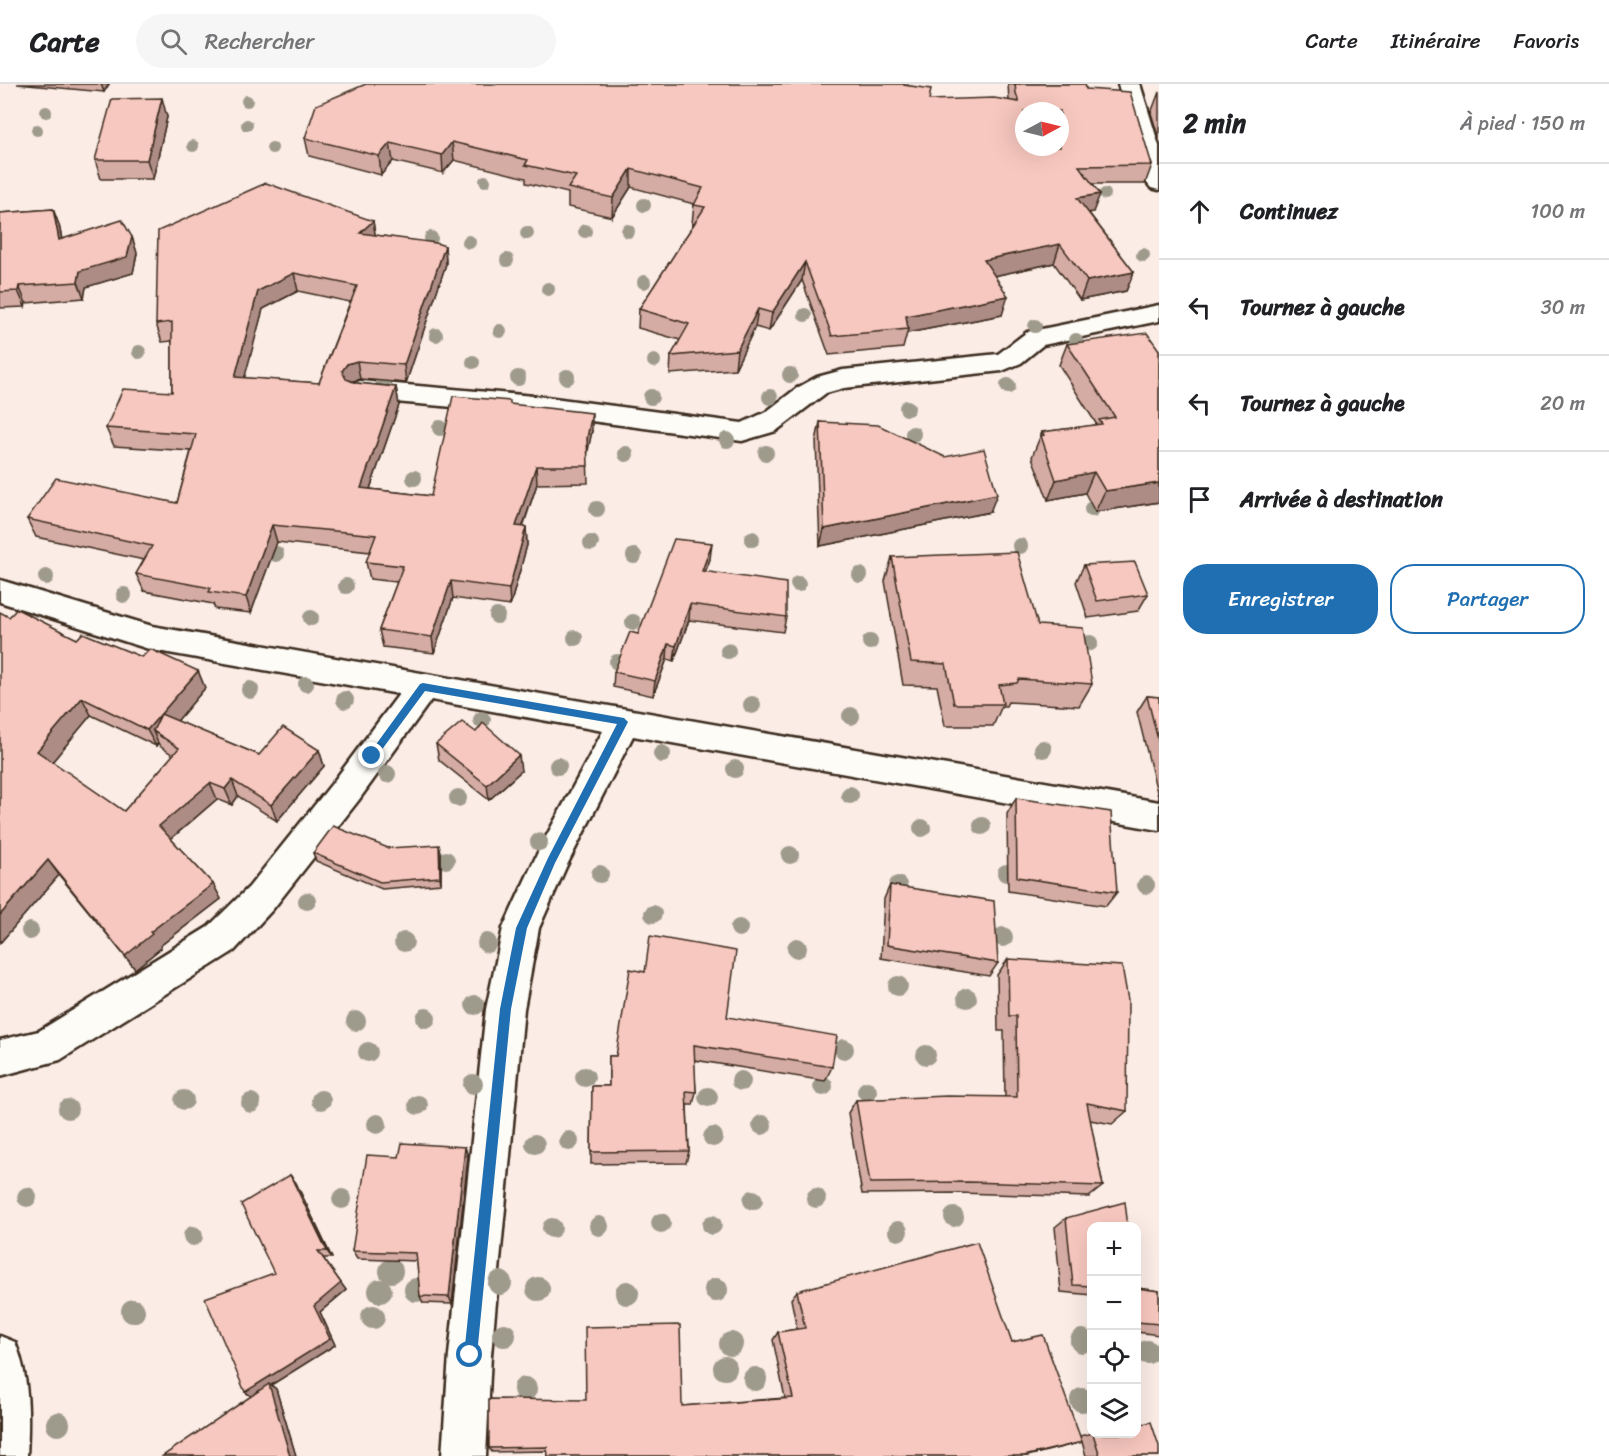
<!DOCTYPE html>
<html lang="fr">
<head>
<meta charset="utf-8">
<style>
	:root { --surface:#fff; --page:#f6f6f6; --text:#202124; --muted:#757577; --line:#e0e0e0; --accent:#1f6fb2 }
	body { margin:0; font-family:Sriracha,sans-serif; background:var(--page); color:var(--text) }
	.controls { position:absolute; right:18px; bottom:18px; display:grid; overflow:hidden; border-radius:12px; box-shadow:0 6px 24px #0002 }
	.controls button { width:54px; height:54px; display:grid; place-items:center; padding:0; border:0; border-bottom:2px solid var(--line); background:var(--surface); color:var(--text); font:30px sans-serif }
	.compass { position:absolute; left:1015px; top:18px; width:54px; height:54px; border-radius:50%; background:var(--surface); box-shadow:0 6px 24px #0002; rotate:83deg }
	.stop { position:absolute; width:18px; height:18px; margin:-14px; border:4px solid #1f6fb2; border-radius:50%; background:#fff }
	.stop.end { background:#1f6fb2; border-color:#fff; box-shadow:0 2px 6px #0008 }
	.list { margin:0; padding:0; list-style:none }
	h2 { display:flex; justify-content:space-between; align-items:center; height:78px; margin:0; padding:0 24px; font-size:26px }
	h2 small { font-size:20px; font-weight:400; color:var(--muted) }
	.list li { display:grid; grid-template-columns:39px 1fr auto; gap:18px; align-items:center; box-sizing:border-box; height:96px; padding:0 24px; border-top:2px solid var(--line) }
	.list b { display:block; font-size:22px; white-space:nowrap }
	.list em { font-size:20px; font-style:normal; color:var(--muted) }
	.actions { display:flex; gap:12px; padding:18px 24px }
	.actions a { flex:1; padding:14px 0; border:2px solid var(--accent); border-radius:24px; text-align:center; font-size:21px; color:var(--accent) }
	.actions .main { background:var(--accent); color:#fff }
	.icon { flex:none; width:33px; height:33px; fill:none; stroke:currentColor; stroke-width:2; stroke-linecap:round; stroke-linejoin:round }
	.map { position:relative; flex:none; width:1159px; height:1372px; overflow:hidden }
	header { display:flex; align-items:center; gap:36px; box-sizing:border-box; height:84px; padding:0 30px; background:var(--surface); border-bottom:2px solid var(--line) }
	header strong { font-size:28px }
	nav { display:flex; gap:33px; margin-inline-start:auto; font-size:21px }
	.search { width:420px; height:54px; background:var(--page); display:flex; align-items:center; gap:15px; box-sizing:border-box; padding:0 21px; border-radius:33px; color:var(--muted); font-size:22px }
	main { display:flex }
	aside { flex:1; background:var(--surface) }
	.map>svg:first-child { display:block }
</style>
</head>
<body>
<header>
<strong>Carte</strong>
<div class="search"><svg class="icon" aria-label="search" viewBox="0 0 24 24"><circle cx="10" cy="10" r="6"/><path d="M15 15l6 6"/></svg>Rechercher</div>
<nav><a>Carte</a><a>Itinéraire</a><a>Favoris</a></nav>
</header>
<main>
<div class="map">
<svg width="1159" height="1372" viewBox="0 0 1159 1372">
	<rect width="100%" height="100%" fill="#fbece6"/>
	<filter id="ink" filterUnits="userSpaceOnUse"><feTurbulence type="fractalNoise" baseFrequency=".0167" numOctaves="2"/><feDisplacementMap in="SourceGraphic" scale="12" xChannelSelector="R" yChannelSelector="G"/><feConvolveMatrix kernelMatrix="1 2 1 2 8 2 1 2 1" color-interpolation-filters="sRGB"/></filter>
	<g filter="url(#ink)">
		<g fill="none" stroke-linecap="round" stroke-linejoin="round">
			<g stroke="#3b2a1e" stroke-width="5">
				<g id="minor">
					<path d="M1118,0H1140L1159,62V106L1151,104L1147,99Z"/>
					<path d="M1159,221V237L1043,261L1021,279L1002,287L844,304L826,309L776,347L742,357L546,331L360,315L351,312L347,306L351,300L360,297L546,313L742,339L766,328L797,304L817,293L843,286L998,270L1027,248Z"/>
					<path d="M0,496L152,542L1159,718V746L633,652L566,783L539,844L524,925L491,1271L486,1372H442L449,1271L486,925L503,844L539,766L603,647L431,616L358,717L273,825L234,867L60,976L0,992V956L39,947L208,843L249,803L334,697L399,610L152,566L0,518Z"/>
					<path d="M0,1252L15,1258C30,1294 29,1334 27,1372H0Z"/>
				</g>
			</g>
			<use href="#minor" fill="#fdfcf7" fill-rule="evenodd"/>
		</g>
		<g fill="#9f9b8c">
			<circle cx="247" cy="17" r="6"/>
			<circle cx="46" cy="28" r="6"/>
			<circle cx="247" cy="41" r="6"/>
			<circle cx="37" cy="46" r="6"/>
			<circle cx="193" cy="62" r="6"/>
			<circle cx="272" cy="64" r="6"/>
			<circle cx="485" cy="97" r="6"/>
			<circle cx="1105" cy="110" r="6"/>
			<circle cx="644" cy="121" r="7"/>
			<circle cx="585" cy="147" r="7"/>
			<circle cx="628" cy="147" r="7"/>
			<circle cx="527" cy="149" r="7"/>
			<circle cx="431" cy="154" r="7"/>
			<circle cx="469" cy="158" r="7"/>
			<circle cx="1143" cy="171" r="7"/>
			<circle cx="507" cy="176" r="7"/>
			<circle cx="644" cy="198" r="7"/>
			<circle cx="548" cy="205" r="7"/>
			<circle cx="805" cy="231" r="7"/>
			<circle cx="1035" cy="242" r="7"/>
			<circle cx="500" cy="247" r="7"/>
			<circle cx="436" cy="251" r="7"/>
			<circle cx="1076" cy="256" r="7"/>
			<circle cx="139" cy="268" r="7"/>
			<circle cx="654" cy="277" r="7"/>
			<circle cx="473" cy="278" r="7"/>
			<circle cx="790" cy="291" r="8"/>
			<circle cx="567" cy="293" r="8"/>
			<circle cx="518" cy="294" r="8"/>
			<circle cx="383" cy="297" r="8"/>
			<circle cx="1008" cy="302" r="8"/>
			<circle cx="651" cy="313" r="8"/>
			<circle cx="770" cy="313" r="8"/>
			<circle cx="907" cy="324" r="8"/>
			<circle cx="440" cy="344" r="8"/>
			<circle cx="913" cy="350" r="8"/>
			<circle cx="727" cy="356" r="8"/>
			<circle cx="766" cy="369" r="8"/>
			<circle cx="626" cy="370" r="8"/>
			<circle cx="414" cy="394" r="8"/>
			<circle cx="597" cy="425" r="8"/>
			<circle cx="1092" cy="425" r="8"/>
			<circle cx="752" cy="455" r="8"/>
			<circle cx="591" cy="459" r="8"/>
			<circle cx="1020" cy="462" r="8"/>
			<circle cx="276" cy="470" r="8"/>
			<circle cx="634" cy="472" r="8"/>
			<circle cx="860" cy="491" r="8"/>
			<circle cx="46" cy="493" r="8"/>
			<circle cx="798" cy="500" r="8"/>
			<circle cx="346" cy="502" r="8"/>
			<circle cx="124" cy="511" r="8"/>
			<circle cx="497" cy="532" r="8"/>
			<circle cx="311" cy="534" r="8"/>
			<circle cx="633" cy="538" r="8"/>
			<circle cx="575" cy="554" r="8"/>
			<circle cx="870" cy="558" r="8"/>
			<circle cx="1090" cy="559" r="8"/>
			<circle cx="728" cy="567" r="8"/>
			<circle cx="617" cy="578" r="8"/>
			<circle cx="306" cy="600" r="8"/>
			<circle cx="250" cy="606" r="9"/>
			<circle cx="345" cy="616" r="9"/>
			<circle cx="752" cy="621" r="9"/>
			<circle cx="851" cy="632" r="9"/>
			<circle cx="482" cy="636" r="9"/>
			<circle cx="1043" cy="665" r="9"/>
			<circle cx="662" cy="670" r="9"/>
			<circle cx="558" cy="682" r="9"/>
			<circle cx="735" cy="685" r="9"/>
			<circle cx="387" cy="690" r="9"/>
			<circle cx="850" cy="711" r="9"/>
			<circle cx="458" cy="714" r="9"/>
			<circle cx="982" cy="742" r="9"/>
			<circle cx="922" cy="744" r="9"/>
			<circle cx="539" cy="758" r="9"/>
			<circle cx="790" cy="771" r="9"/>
			<circle cx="446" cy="776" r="9"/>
			<circle cx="1006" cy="789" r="9"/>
			<circle cx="600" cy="790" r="9"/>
			<circle cx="898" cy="801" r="9"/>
			<circle cx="1146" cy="801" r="9"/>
			<circle cx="307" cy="817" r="9"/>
			<circle cx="653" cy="830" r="9"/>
			<circle cx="739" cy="844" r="9"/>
			<circle cx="30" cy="847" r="9"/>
			<circle cx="1003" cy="853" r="10"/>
			<circle cx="404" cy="858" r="10"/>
			<circle cx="487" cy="859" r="10"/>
			<circle cx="797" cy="864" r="10"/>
			<circle cx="898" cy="902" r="10"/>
			<circle cx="967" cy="914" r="10"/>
			<circle cx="475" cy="921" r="10"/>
			<circle cx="426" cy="934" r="10"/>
			<circle cx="356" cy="937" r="10"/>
			<circle cx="844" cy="965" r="10"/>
			<circle cx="368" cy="968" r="10"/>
			<circle cx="926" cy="971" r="10"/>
			<circle cx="585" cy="993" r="10"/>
			<circle cx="741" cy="997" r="10"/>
			<circle cx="473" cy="1000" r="10"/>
			<circle cx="823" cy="1002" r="10"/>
			<circle cx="867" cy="1007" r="10"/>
			<circle cx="708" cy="1013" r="10"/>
			<circle cx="184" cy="1016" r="10"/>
			<circle cx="321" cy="1016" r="10"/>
			<circle cx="251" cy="1019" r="10"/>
			<circle cx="418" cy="1021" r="10"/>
			<circle cx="68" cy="1025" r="10"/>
			<circle cx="377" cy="1040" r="10"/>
			<circle cx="762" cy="1041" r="10"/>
			<circle cx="713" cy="1053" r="10"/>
			<circle cx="569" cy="1057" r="10"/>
			<circle cx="535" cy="1060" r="10"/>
			<circle cx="27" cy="1113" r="10"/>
			<circle cx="816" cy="1114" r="10"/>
			<circle cx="342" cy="1115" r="10"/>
			<circle cx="753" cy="1116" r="10"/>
			<circle cx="954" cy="1133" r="10"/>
			<circle cx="661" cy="1139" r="10"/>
			<circle cx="712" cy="1141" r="10"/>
			<circle cx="599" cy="1142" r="10"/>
			<circle cx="552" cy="1144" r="10"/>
			<circle cx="898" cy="1147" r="10"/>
			<circle cx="193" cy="1152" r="10"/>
			<circle cx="391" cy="1187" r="12"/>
			<circle cx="500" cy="1199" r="12"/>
			<circle cx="538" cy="1205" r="12"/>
			<circle cx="416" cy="1206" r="12"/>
			<circle cx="716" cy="1206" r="12"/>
			<circle cx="380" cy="1207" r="12"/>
			<circle cx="627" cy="1209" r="12"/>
			<circle cx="133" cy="1227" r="12"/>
			<circle cx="373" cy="1233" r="12"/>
			<circle cx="504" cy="1251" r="12"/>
			<circle cx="1082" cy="1257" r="12"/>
			<circle cx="731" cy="1260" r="12"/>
			<circle cx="1147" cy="1268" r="12"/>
			<circle cx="725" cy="1284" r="12"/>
			<circle cx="755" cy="1295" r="12"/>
			<circle cx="525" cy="1305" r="12"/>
			<circle cx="1082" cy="1316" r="12"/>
			<circle cx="58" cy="1340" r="12"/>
		</g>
		<g fill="#d4aca4" stroke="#3b2a1e" stroke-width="1.5" fill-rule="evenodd">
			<path d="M17,0H109L104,8Z"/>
			<path d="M1008,0H1085L1086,5L1152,81L1145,100H1093V128L1089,129L1134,188L1126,207L1080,216L1054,179L994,192L1002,231L907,249L903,264L829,271L802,196L769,247L755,243L735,285L670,290L671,272L680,256L638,244L639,225L694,140H692L694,120L631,103L612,133L568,123V109L526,99V94L454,76L443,89L393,77L381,91L309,72L305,54L908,1L929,16L1009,17Z"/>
			<path d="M1159,8V55L1151,29Z"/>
			<path d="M167,33L153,95H101L95,76Z"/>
			<path d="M53,125L59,141L62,155L132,153L137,169L133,189L86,203L84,214L26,219L25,223L0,224V129Z"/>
			<path d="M373,137L375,151L445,162L446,180L406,299L360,295L351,297L356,299L396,303L399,321L370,405L431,412L510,320L592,347L587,368L588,399L537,400L523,443H526L527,461L510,522L453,514L434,569L383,563L379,546L397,498L370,495L366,478L370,468L277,458L251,529L215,525L213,520L144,507L136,490L144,476L36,453L27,435L177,419L191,367L114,362L106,344L172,308V257L162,258L156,240ZM298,207L350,218L319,299L244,294L263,225Z"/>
			<path d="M1067,260L1159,266V418L1095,428L1085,409L1048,416L1032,373L1042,348L1097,341L1059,281Z"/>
			<path d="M820,338L990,428L820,462L816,357Z"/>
			<path d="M892,473L1038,541L1092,600L1079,622L1008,618L1006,622H1002L993,642H945L937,602L903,601L885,497Z"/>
			<path d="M710,475L705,488L786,533L783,548L689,536L674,577L667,575L653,612L613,603L614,588L638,550Z"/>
			<path d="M1084,481L1148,510L1138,527L1088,534L1076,498Z"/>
			<path d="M9,533L77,555L142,573L198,587L205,604L177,637L259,671L319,666L324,682L277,737L238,712L232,721L217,715L171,755L213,800L221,815L160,862L161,864L135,885L59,791L0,859ZM91,631L156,662L158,659L161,663L173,671L124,727L52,678Z"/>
			<path d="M1147,612L1159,613V716L1137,628Z"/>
			<path d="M436,660L521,687L489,716L439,676Z"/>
			<path d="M1016,714L1117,808L1106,822L1008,807L1007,730Z"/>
			<path d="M388,764L441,768V800L382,805L316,777L313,769Z"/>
			<path d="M890,801L998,879L989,892L881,874L884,815Z"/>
			<path d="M1008,875L1127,1027L1112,1040L1090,1036L1103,1102L1089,1113L958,1109L862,1110L848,1029L856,1016L1005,1013L1004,947H998L997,891Z"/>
			<path d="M727,933L832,983L825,997L694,976L696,1008L693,1021H687L689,1067L686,1079L591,1080L592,1002H609V972H616Z"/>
			<path d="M465,1063L468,1073L452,1220L423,1219L420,1212L417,1177L357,1175L352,1167L399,1073Z"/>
			<path d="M290,1091L296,1099L332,1174H323L346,1206L320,1228L335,1261L271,1301L276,1305L296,1372H163L251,1312L245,1308L274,1189Z"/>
			<path d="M1066,1134L1092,1143V1211L1061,1208L1055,1143Z"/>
			<path d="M1137,1204L1159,1207V1251L1137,1248Z"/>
			<path d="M797,1207L1012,1258L1080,1352L1092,1349L1159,1372H1086L1082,1358L1027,1372H548L547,1367L492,1368L489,1364L682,1322L785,1314L773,1256L778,1248L797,1245L791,1215Z"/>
		</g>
		<g fill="#ad8c86" stroke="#3b2a1e" stroke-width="1.5">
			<path d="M101,0H109L104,8Z"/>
			<path d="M162,14L167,33L153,95L147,76Z"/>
			<path d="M452,58L454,76L443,89L442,71Z"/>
			<path d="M390,59L393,77L381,91L379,72Z"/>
			<path d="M631,85V103L612,133L613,114Z"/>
			<path d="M1100,110L1093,128L1070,132L1077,114Z"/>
			<path d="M53,125L59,141L65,172L59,156Z"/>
			<path d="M373,137L376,156L360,149Z"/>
			<path d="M132,153L137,169L133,189L86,203L84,214L78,198L80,187Z"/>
			<path d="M1060,160L1054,179L979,195L984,176Z"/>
			<path d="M445,162L446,180L406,299L404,281Z"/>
			<path d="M805,178L802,196L769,247L772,229Z"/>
			<path d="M1134,188L1126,207L1080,216L1087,197Z"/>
			<path d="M294,189L298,207L263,225L240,311L235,293L258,207Z"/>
			<path d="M19,202L26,219L25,223L18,207Z"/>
			<path d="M1008,212L1002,231L907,249L908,245L906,232Z"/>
			<path d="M758,225L755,243L735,285L737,266Z"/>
			<path d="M357,277L360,295L350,298L345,305L342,287L347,280Z"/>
			<path d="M396,303L399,321L364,422L361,404Z"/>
			<path d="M592,329V347L587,372V354Z"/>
			<path d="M536,382L537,400L517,459L516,442Z"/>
			<path d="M1094,388L1085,409L1048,416L1056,396Z"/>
			<path d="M1159,399V418L1095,428L1105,407Z"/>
			<path d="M997,410L990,428L820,462L824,445Z"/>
			<path d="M272,441L277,458L251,529L246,513Z"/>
			<path d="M526,443L527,461L510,522L509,505Z"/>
			<path d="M712,459L710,475L700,503L702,487Z"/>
			<path d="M451,497L453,514L434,569L432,553Z"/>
			<path d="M690,520L689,536L674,577L676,562Z"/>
			<path d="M668,560L667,575L653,612L655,597Z"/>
			<path d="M198,587L205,604L163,654L153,647L158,659L156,662L147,646Z"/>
			<path d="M82,614L91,631L48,683L37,667Z"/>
			<path d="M319,666L324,682L277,737L271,721Z"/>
			<path d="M519,671L521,687L489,716L487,701Z"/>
			<path d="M232,696L238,712L232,721L225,705Z"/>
			<path d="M210,699L217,715L167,758L159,742Z"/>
			<path d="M439,761L441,768V800L440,793Z"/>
			<path d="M48,776L59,791L0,859V831Z"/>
			<path d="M213,800L221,815L160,862L161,864L135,885L125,872L150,848Z"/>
			<path d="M465,1063L468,1073L452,1220L449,1213Z"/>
			<path d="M290,1091L296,1099L332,1174L327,1167Z"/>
			<path d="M318,1167L346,1206L320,1228L335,1261L271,1301L276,1305L296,1372H290L253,1313L245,1308L314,1222Z"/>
			<path d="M1082,1358L1027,1372H1024Z"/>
		</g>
		<g fill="#f7c8bf" stroke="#3b2a1e" stroke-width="1.5" fill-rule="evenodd">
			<path d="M366,0H904V1L931,5L929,16L994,14L1019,18L1016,9L1015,0H1085L1086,5L1130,8L1152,81L1079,82L1100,110L1077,114L1134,188L1087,197L1060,160L984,176L1008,212L906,232L908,245L832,252L805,178L772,229L758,225L737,266L671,272L689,240L639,225L705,123L694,121L703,104L631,85L613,114L568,104L576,92L525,81L528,76L452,58L442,71L390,59L379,72L305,54L316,21ZM1024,27H1060V63H1024Z"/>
			<path d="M162,14L147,76H95L112,15Z"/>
			<path d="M266,99L373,137L360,149L436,159L445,162L404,281L357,277L347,280L342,287L346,295L356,299L396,303L361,404L431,412L453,312L510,317V320L592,329L587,354L588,382H536L516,442L526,443L509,505L451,497L432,553L379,546L403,482L366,478L376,451L272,441L246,513L209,508L211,504L136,490L152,462L27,435L56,394L177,419L196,350L106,344L123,305L172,308V238L156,240L158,147ZM294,189L357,202L319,299L235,293L258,207Z"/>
			<path d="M53,125L59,156L122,136L132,153L127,173L80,187L78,198L19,202L18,207L0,208V129Z"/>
			<path d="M1147,249L1159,266V399L1105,407L1094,388L1056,396L1041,352L1044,351L1042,348L1102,340L1099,336L1115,333L1067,260Z"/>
			<path d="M820,338L878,341L945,373L984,365L997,410L824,445Z"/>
			<path d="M674,455L712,459L702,487L786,499V533L690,520L676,562L668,560L655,597L614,588L630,548L638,550Z"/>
			<path d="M1017,468L1038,541L1083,544L1092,600L1019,595L1017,599L999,601L1003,620H954L946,580L911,578L892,473Z"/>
			<path d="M1135,478L1148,510L1097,517L1084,481Z"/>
			<path d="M17,525L77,555L83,549L142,573L150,565L198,587L147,646L82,614L37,667L124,727L179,664L153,647L161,630L259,671L283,643L319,666L271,721L232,696L225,705L210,699L159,742L213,800L150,848L152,850L125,872L48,776L0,831V528L9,533Z"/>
			<path d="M1147,612L1159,613V660Z"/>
			<path d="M462,638L476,648L483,639L519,671L487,701L436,660Z"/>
			<path d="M1016,714L1111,728L1117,808L1017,793Z"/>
			<path d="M333,742L388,764L439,761L440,793L380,798L313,769Z"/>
			<path d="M890,801L994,817L998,879L887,861Z"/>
			<path d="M650,852L736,867L727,933L837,952L832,983L694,961L696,1008L686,1007L689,1067L591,1068L592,1002H609V972H616L630,885L645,888Z"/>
			<path d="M1008,875L1122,882L1128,916L1127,1027L1087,1019L1103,1102L969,1098L870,1099L856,1016L947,1012L1017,1013L1016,932H1009Z"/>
			<path d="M402,1059L465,1063L449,1213L420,1212L416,1169L352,1167L367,1071L399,1073Z"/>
			<path d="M290,1091L327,1167H318L341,1199L314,1222L330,1255L245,1308L205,1214L274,1189L241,1120Z"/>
			<path d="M1125,1118L1128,1143H1092V1202L1073,1201L1066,1134Z"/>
			<path d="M977,1158L1012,1258L1043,1251L1082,1358L1024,1372H548L547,1363L489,1364V1315L586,1316L585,1243L680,1241L682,1322L793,1314L778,1248L805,1244L797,1207Z"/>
			<path d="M1137,1204L1159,1207V1240L1137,1238Z"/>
			<path d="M269,1300L290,1372H163Z"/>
			<path d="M1151,1338L1159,1362V1372H1100L1093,1350H1137V1341Z"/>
		</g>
	</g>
	<path fill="#1f6fb2" d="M423,599L624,634L628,638L555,779L527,844L511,925L477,1271L475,1275L470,1277L466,1275L464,1271L500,925L516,844L548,774L617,640L425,607L375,675H369V670L420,600Z"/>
</svg>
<div class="controls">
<button>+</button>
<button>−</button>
<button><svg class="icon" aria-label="locate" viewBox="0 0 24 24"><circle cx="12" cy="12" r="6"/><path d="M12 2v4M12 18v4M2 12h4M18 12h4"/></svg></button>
<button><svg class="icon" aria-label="layers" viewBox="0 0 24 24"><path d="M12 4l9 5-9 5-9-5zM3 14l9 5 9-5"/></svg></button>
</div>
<svg class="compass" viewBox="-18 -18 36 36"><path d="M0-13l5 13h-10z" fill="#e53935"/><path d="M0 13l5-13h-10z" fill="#757577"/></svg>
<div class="stop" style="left:470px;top:1271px"></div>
<div class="stop end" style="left:372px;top:672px"></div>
</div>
<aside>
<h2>2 min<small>À pied · 150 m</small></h2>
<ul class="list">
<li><svg class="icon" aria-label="ahead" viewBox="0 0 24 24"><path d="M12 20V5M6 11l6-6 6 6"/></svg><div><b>Continuez</b></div><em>100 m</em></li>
<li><svg class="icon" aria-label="left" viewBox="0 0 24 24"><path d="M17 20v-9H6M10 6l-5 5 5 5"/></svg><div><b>Tournez à gauche</b></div><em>30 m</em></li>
<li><svg class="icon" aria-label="left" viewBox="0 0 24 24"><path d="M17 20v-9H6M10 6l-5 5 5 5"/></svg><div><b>Tournez à gauche</b></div><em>20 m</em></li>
<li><svg class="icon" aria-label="arrive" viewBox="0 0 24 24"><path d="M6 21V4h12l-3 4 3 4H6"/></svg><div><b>Arrivée à destination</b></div></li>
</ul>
<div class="actions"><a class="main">Enregistrer</a><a>Partager</a></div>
</aside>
</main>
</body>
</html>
